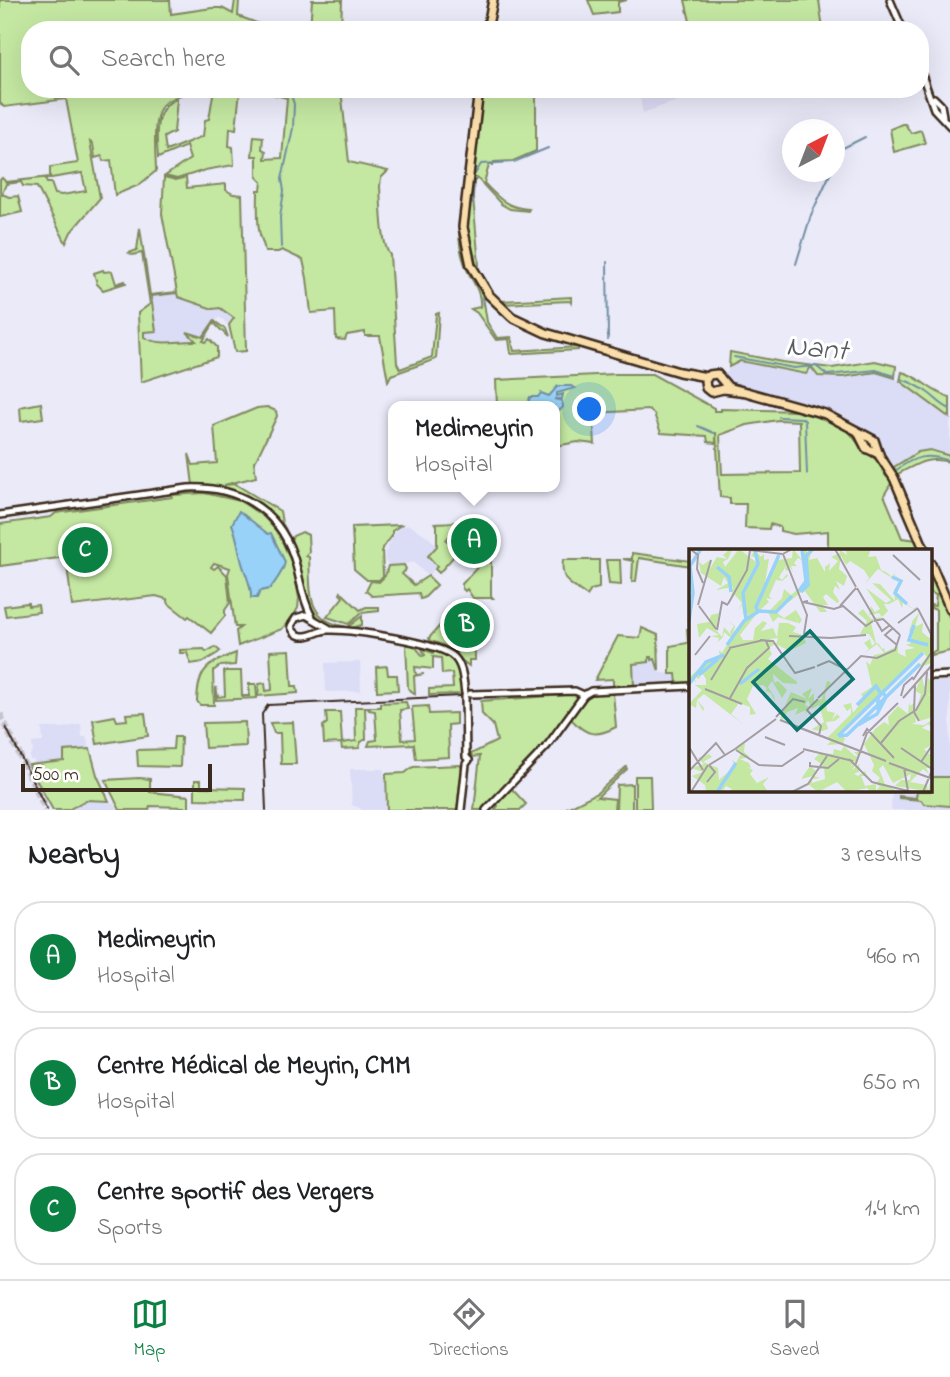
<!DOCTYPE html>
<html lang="en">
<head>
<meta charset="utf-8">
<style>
	:root { --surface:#fff; --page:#f6f6f6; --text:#202124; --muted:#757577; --line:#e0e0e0; --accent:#0b8043 }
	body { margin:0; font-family:"Indie Flower",sans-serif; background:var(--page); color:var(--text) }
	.compass { position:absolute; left:782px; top:119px; width:63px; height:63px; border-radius:50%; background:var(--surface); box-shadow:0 7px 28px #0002; rotate:42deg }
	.scale { position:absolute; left:21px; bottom:18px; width:191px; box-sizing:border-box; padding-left:7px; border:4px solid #3b2a1e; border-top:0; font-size:19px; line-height:24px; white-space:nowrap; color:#3b2a1e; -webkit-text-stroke:5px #fff; paint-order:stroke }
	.you { position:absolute; left:590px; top:410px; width:24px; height:24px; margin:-18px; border:5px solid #fff; border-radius:50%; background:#1a73e8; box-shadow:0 0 0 10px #1a73e833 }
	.badge { display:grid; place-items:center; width:46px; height:46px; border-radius:50%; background:var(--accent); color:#fff; font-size:23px; font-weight:700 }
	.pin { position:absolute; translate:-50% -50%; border:4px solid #fff; box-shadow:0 2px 7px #0006 }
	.popup { position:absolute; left:388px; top:401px; width:172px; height:91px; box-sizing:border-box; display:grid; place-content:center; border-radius:14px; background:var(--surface); filter:drop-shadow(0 2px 5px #0005); font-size:23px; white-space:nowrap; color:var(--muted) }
	.popup b { font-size:26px; color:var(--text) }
	.popup::after { content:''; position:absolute; left:50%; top:100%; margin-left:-14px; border:14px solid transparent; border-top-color:var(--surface) }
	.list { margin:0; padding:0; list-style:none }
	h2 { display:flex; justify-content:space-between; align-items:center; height:91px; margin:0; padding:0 28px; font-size:30px }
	h2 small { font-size:23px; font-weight:400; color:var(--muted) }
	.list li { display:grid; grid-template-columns:46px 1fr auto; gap:21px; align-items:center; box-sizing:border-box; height:112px; margin:0 14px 14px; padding:0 14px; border:2px solid var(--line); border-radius:28px }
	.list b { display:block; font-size:26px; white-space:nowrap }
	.list p { margin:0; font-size:23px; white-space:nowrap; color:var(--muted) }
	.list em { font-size:23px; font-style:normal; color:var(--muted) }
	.icon { flex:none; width:38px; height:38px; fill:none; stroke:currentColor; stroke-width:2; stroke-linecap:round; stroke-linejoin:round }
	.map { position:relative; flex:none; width:950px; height:810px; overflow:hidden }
	.search { position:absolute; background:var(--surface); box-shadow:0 7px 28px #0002; left:21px; right:21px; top:21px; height:77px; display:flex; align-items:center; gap:18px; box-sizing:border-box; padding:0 24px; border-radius:28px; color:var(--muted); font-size:26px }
	.sheet { height:469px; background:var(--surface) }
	nav { display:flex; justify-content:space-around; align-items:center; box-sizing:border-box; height:98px; border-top:2px solid var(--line); background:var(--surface); font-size:19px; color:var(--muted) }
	nav a { display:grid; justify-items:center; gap:4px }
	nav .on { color:var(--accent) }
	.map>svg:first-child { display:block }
</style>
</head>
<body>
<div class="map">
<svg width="950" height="810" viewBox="0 0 950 810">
	<rect width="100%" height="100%" fill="#eaeaf9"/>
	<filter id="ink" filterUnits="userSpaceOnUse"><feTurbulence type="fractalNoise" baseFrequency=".0143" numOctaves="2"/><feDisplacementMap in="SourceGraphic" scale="14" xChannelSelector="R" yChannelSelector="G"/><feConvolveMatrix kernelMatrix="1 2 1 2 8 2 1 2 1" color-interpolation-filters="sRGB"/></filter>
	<g filter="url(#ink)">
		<g fill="#dbdcf5">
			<path d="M648,89H698L699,93L643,113L640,98Z"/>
			<path d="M177,293L178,297L213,309L220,308L234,318L229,325L219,317L202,342L174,346L145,342L144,332L156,330L150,296Z"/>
			<path d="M737,361L807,373L810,367L817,372L843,377L875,372L895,378L950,418V456L930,450L918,452L894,467L878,443L856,424L835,413L727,383L723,376Z"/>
			<path d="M409,525L423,533L437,545L428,559L437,566L428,576L413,562L396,566L389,565L385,561V553L396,531L400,527Z"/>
			<path d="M649,657H652L653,660H657L660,673L676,674L677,686H634L633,664L649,662Z"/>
			<path d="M360,662L361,691L326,692L325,663Z"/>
			<rect x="931" y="678" width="19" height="99"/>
			<path d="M81,724L82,737H86L90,749L64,751L65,761L34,764V760H30V755L33,752L32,743L43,742L42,728H64Z"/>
			<path d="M350,769H384L386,810H361L360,808L352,805Z"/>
			<path d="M892,791H917V799L921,800L924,804L950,806V810H891Z"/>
			<path d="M86,800L114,803L118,810H68Z"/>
		</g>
		<g fill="#c4e8a2" stroke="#808960" stroke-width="2" fill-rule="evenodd">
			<path d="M0,0H170L171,14L212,8H222L233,14L235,0H239L238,16L276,30H30V89H54L56,98L70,95L69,89H103V93L122,89H191C183,96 174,96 166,102C150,112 156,154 156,171L139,185L115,195L111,160L103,161L102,156L95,158L93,144L90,142L100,198L71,232L66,243L37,187L23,186L21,182L6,184L2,194L9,197L18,196L22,212L0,217V180L2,178L6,182L50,177V167L78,163L66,99L4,107L0,103ZM82,173L86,191L62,195L55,194L51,183H47L45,179Z"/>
			<path d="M312,0H342L341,30H310Z"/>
			<path d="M588,0H627L618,2V12L594,15Z"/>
			<path d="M685,0H819L823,30H692Z"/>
			<path d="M214,89H240L236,129L230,128L229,146L233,147L234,165L205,170L177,179L165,176L190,159L186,146L158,158C156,137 153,106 177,99L174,132L164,137L166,151L203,136L205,120L209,119Z"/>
			<path d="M253,89H341L349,162L388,171L381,178L380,186C381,202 381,245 390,255L397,363L400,369L432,357L436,314L439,313L436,359L391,375L388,381L380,336H365V332L347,335L345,340L336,339L335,311L311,313L307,278L303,260L282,250L278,252H265C264,243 260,238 259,230C257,216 258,203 258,190H261L262,182L257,177V156H252L254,136L263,137L262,149L266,151L265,159L282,158L287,98Z"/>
			<path d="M483,89H491L492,94L527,92L528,89H536V151L513,161L494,162L493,165H489L484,183C499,198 506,208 529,209L528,211L510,209L501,204L477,178L474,182L473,197L479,265L478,270L494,295L502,301L571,297L572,304L570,301L501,304C474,272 465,248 467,205Z"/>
			<path d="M902,124H905L911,133L921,130L925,143L894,152L890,129Z"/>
			<path d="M164,177L176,180L186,177L187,188L226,184V190L233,194L242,195L246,351L235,352L229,325L234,318L220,308L213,309L178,297L177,293L151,296L156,331L144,332V337C160,347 179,340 196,341L187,332L203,337L214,321L225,329L228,337L214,323L203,341L206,342L209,339L217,347V357L141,382L138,313L150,304L142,253L132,255L129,253L137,250L140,228L150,295L177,292L162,214Z"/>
			<path d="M459,231L466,265L483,296L487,322L497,338L511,337L514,351L578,347V350L511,354L509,339L496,340L477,313L471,309L480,307C482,291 470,279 465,265C461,254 459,243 459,231Z"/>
			<path d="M103,270L104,272L112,271L116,284L125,281L126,283L103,290L97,284L94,273Z"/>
			<path d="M730,352L782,362L832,368L875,361L896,366L895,378L876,372L843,377L818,376L811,367L806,374L740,361L729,367Z"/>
			<path d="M902,372C920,376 931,393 950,397V418L900,381Z"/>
			<path d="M616,374H652L714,408V411H721V409L797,411L824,419L847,429L863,450L882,464L887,473L885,475L892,482L884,495L902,538L917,540L921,551H828V531L794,534L780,531V527L770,524L769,529L745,528L746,504H730V498L720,497L716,432V443L708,442L707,436L661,433L654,414L649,410L593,413L595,444L578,442L555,446L554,406H497L496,380ZM778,420L799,421L800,473L722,474L720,435L747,425Z"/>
			<path d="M41,403L43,418L21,421L20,407Z"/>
			<path d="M267,407L276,411L277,416L256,460L254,461L256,477L224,485L235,484L280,511L282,523L286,530C262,501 232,483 193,485L189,454L193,465L217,463L214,426L257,408Z"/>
			<path d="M930,450L950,456V462C925,456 918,464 896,475L894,467L918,452Z"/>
			<path d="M204,493L240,501L264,517L279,534L293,566L299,598L298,608L294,615L282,629L238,646L236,631L241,627H235L228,574L230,568L214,563L211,567L214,569L218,566L227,575L230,603L225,610V616L211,633L189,616L187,618L169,604L167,599L156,596L72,606L66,557L0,566V524L51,517L56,513L172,497L173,495Z"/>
			<path d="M457,522L459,530L453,537L450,535L446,540L456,547L452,550L455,555L439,573L435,569L437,566L428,556L437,546V525L435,523Z"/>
			<path d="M401,525L392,531V536L382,549L383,576L379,580H367L354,569L352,527Z"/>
			<path d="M302,532L308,535L309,552L306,556L309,557C311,592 305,621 348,627L362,616V625C356,626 353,629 347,629C300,628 304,572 291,540L293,536Z"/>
			<path d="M491,552V596L493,598H473L467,589L465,591L462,588V584Z"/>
			<path d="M632,553L691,561V566L639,558L636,581L632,582L633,561L623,559H632Z"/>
			<path d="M563,560H599V588L591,590L587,596C572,584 560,583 563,560Z"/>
			<path d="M606,560H620L621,585L609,584Z"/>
			<path d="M404,565L406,569L402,574L414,585L428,576L437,585L424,598L420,599L419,593L372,596L366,591L371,581L379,582L385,576L388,566Z"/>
			<path d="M931,574L950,619V651L931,655V653L936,650V610L931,608V605L935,606L936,595L931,593Z"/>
			<path d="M341,592L360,610L366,607H379V611L361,613L349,624L327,617L343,597L340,594Z"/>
			<path d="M28,603V606L38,605L39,612L6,616L4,606Z"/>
			<path d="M458,605L470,615H474L475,660H469V666C451,654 457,648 430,641L429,638Z"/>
			<path d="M642,628L658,635L659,671L655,659L652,660V657H649V662L633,664L634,686L613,687V679L595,680L618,636L640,638Z"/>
			<path d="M687,629H691V684H677L676,674H670V646L688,643Z"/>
			<path d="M406,643L413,644L423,656L425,655L422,649L433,653L434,649C459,660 461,667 461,694L429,695V689L453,688L452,673L442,674L441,658L433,657V669L415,667L416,675L424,674L414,676L415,694L408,688Z"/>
			<path d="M215,647L220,651L218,653L203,662L191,664L187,653H180V650L204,649L206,652Z"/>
			<path d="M290,650L292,686H297L298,693L258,696L259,684L265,683L266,691L272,690L270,651Z"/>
			<path d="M236,653L235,665L220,666L213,671L214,705H200L197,701C198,668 208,664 236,653Z"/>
			<path d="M387,666L388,675H397L398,690L377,691L376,667Z"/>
			<path d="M224,671H241L242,696H249V684H256L257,698L216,700V687L218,697L225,696Z"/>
			<path d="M589,693H613L616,727C595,738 586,735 571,719Z"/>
			<path d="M578,694L580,696L579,700L536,756L483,810H474L480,756L472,757L471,754L497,741L493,725L482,714L481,701Z"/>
			<path d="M406,702L408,709L400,710L402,740L415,739L412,707L428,706L429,714L456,713V724L448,725L449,757L416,759L414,744L368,746L370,741L377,740L375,711L369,710L367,707H380V703Z"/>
			<path d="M355,707H365L366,739L361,742L359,748L342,749L341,743L324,744L323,726L327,723L326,712H340L342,743L356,741Z"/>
			<path d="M145,713L148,736L97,744L93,720L115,716L117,721L127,720L126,714Z"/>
			<path d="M245,722L246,746L205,748L203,723Z"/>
			<path d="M293,722L296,764H281L280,733H274L270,723Z"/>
			<path d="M174,737H181L180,767L138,766L137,750L173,749Z"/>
			<path d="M90,749L97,775L109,801L86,800L68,810H53L28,765L64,761V751Z"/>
			<path d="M460,765L462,768L457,810H387L386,774L405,773L413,767Z"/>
			<path d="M626,767L627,769L597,797L615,799L614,810H563L597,793Z"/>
			<path d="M635,776H650L651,808H635Z"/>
			<path d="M931,777H950V806L924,804L921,800L899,798V796L916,798L917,791H915H931Z"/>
			<path d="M139,778L150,779V792L189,796V810H186L185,807L150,806L149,810H120L105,780Z"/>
			<path d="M195,780H201V787L245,788V800L195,799Z"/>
			<path d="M632,784V810H616L617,785Z"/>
			<path d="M511,788L526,804L520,810H495L498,806L496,803Z"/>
		</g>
		<g fill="#98d2f8" stroke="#738fa1" stroke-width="2">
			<path d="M558,386H571L575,388L557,393V396L563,394L562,399H554L562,401L563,407L555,416L554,406H527L530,397H538L541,393L549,396Z"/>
			<path d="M239,511L268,534L271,533L285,562C283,573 276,580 270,589L260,591L257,598H251C252,584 244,573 241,559C238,547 237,536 232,524Z"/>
		</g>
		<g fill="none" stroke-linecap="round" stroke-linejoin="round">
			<g stroke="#738fa1" stroke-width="2">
				<path d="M834,162L841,149L865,137"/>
				<path d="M475,174L481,164L514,162L548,148"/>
				<path d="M472,204L474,177"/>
				<path d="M281,247L280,217L284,191L282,179L293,128L294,104L291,95L295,89"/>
				<path d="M607,262L608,337"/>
				<path d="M796,264L811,215L831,172"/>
				<path d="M482,296L483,305"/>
				<path d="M608,339V340"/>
				<path d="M734,357L794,368L816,366L827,375L876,370L895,376"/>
				<path d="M901,379C910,382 919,386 927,392C936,398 939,404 950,409"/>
				<path d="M779,417L802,418L805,421L807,474"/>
				<path d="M698,426L714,433"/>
				<path d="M895,471C915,456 926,453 950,461"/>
			</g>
			<path stroke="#c7c4cd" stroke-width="7" stroke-dasharray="7 3.5" stroke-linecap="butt" d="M0,714L46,810"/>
			<g stroke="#3b2a1e" stroke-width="10">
				<g id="secondary">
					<path d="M890,0L903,30"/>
					<path d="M920,69L934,109L950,126"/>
					<path d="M934,98L941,105L943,116"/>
					<path d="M0,515L188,488C236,486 277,508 293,555C300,575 301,597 312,617"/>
					<path d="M332,630L306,615L296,618L291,626C293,631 295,635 302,636C311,637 319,630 328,630C350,629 441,643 454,657C463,666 463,680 465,693"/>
					<path d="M931,676L950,675"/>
					<path d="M470,694L575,691L584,695L591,691L691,686"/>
					<path d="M461,810L466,764L469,760L466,757L465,696"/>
					<path d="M486,810L547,746L584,695"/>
				</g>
			</g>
			<g stroke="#3b2a1e" stroke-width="12">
				<g id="primary">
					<path d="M487,30L493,0"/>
					<path d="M479,89L463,227L471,265L489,295L512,317L546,333L679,372L707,377"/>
					<path d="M747,392L723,389L711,392L706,388L705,381L709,375L717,374L728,387L825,414L874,440L879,455L894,478L925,551"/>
					<path d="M859,434L866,448L879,454"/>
					<path d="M931,564L950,609"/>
				</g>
			</g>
			<use href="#secondary" stroke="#fff" stroke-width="5"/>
			<use href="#primary" stroke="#f9ddab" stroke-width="7"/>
			<g stroke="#3b2a1e" stroke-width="2">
				<path d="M6,727L47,810"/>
				<path d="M266,810L262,714L268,705L461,696"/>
			</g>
		</g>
	</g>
	<g text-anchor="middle" stroke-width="6" stroke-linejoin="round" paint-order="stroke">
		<g font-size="30" font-style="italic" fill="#575c5f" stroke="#fff">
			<text transform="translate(817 347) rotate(5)" y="10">Nant</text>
		</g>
	</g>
	<g transform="translate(689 549)">
		<rect width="243" height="243" fill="#eaeaf9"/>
		<path d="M41,0L43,1L39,10L34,13L36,18L50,0L67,13L68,9L62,7L66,1L72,8L75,5V11L80,10L76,34L89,11L103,9L104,0L113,11V0H118V6L123,0L120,11L128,9L136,23V18L141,14L140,22L149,12L142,8L151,4L150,0L158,6L157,1L182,0L179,8L187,7L192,21L197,23L203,28L208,20L205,25L212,32L206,42L209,49L218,55L224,60L229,57L225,61L214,53L213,59L209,50L206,52L200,55H195L199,62L192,69L182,74L187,94L190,95L193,100L195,99L196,103L209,97V104L217,108L216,101L226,99L217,96L222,94L224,83L220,82L224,71L230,64L226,78L234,74L233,83L240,89L243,86V114L228,119L238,108L234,103L149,186L156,189L154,195L138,196L142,192L138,189L162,165V159L159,161V162H158L154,156L162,154L164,164L175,150L172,145L183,138L177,112L181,116L185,106L195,104L188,95L176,104L180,100L175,94L181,90L183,97L186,94L180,85H171L178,72L169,64L174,60L182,70L193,68L190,64L180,66L182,57L186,63L191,60L177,39L197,54L202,51L183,34L191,35L206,52L205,41L211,32L205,26L203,29L189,20L176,35L180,29L175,21L161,12L157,16L152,7L150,20L158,27L155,37L147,32L151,41L146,37L144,43L149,50L150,53L148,54L137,45L134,48L139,56H133L138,63H131L115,41L87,63L95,69L107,61L113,71L110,75L106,67L109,74L89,68L84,73L79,63L93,49L95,40L102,46L116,34L114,12L109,9L105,14L108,17H102L104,23L101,18L98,22L96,20L99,14L90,28L93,31L98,25L99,27L93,32L87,31L80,47L83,50L77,49L80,53L72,60L76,63H69L51,86L54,91H64L66,79L74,72L78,74L72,82L84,79L88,88L90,74H99L107,78L104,83L114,86L117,94L100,102L87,95L89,89L80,90L86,95L80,99L83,105L79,110L108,133L107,128L108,135L94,134L84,125L85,134L89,132L98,141L93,149L83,132L79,138L85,147L86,153L82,144L77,142L73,148L78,139L74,136L64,137L58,150L67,165L61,166V158L50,154L42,165L55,176L15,145L8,151L15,159L14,162L9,166L14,162L8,151L7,159L0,155L13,141L6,136H17V130L13,124L10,130L5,127L7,134L5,131L0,135L1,128L16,113L31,108L30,101L33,104L42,89L35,83L34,88L29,93L30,89L22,87L30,86L18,79L10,89L8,75L20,73L22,66L30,64L27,81L33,88L35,78L43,87L41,83L45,77L39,72L46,77L44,84L59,65H54L53,56L49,62L53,54L46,46L42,49L44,38L27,41L39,34L35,28L32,37L12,24L10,13L14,16L22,10L20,21L28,8L38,10L34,6ZM233,127L235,138L239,129L243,133V147L238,144L243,149V168L231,172L226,165L232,145L226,142ZM138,132L142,133L136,146L138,162L146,164L143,171L148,165L151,168L146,172L137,173L139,180L133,182L125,181L123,180L135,173L130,156L123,160L119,151L116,156L120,158L116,166L117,161L106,166L109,159L98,163L94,171L91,169L102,143L118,150L113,145L123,139L119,150L125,144V153L133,150ZM220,153L221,157L225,154L227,173L223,175L235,176L243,171V179L239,175L233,179L243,183V196L235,200L239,204H233L243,205V219H237L240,225L234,220L221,233L238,236L239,242L241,234L243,243L206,237L212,231H221L222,225L204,234L194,216L190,220L196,235L209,243H196L187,234L191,229L183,222L185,216L175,195L186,180L195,173L200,176L199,168L209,157L219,165ZM56,193L55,203L61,208L51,210L60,214L62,219L58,218L64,221L61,225L68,234L80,228L74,235L79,243H40L43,240L37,237L33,243H17L16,236L3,227L14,223L2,219L15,215L9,209L20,205L23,208L14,213L29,219L30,231L46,217L43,211L47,214L53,203L46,201ZM155,197L166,207L170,208L165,203H172L169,211L161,217L168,213L163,221L170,215L171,222L165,225L169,227L176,222L178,227H172L176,237L187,235V242L192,236L194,243H183L178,239L158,243L148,233L129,243L119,235L124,227L112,230L121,217L128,223L125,227L131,229L123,230V234L136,230L135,218L128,222L134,216L125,210L131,204L144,205L145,200L152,202Z" fill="#c4e8a2"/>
		<path fill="none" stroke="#98d2f8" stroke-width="3.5" d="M28,18L40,28L42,43M203,28L212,32L206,44L218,55M110,42L117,32L113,0M112,43L119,36L117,7L124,0M69,63L67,58L90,6M57,71L54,44L69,15L66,1M0,72L4,44L1,17L12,0M225,76L220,91L239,96M38,96L55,72L70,62L87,63L103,47M10,126L29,110M0,135L17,113L35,106M51,135L70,120M168,156L187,137L192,145M189,161V149L194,143L196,147M169,176L188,165L197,148M149,187L234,104M150,187L158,186L231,115M28,243L47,214"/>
		<path fill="none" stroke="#a49da1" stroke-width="2" d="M1,0L9,6L8,20L14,34M103,0L94,5L118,66L115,85M146,0L167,38M204,6L231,31M168,39L193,82L201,76M119,52L114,53L145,60L154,57L177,77L184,72M39,55L58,21L61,1L93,5M9,56L22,11M10,57L27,80M151,57L167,39M185,72L194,70L211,86M209,74L229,59M204,79L196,86L208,96M28,81L33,53L39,56M100,87L142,89M141,89L177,86M71,91L84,92L106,124L126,118M40,99L75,91M6,106L21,87M128,117L140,112L158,121M22,131L42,98M224,131L242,104V85L229,60M226,136L225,163L230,172M16,140L53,155M212,147L215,136L224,128M41,149L58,119L80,99L77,92M129,149L172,107L188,109L206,101L211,86M214,149L244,115M129,150L118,161L132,177L130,186M87,168L104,150L116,153M91,171L112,179M104,176L197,212M111,179L197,212M174,187L178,180L205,209M76,188L96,196M192,194L210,172L227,161L236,145L238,123M0,198L14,221M212,199L243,220M46,200L87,170M114,200L164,212M47,201L70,216L93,217L115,202M160,210L183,233L223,243M121,213V217L139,219L150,210M232,213L244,195M200,214L244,230M20,216L46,200M166,217L178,184L209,154M215,219L219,242M0,222L27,194L36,206M18,233L26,223L20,216M2,243L19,216M103,243L119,235L138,207M234,243L244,219"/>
		<path fill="#0f766e" fill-opacity="0.15" stroke="#0f766e" stroke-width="3.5" d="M121,82L164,130L108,181L64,133Z"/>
		<rect width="243" height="243" fill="none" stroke="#3b2a1e" stroke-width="3.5"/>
	</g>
</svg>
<svg class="compass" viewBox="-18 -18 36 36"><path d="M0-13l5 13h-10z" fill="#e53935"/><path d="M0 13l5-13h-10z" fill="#757577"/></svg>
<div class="scale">500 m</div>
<div class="you"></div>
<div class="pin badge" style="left:474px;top:541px">A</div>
<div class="popup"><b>Medimeyrin</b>Hospital</div>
<div class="pin badge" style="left:467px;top:625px">B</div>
<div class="pin badge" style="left:85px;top:550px">C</div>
<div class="search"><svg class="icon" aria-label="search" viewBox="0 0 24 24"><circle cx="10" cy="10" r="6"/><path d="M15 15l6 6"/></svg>Search here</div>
</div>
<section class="sheet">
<h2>Nearby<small>3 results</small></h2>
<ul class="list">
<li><span class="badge">A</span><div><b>Medimeyrin</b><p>Hospital</p></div><em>460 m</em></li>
<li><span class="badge">B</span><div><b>Centre Médical de Meyrin, CMM</b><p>Hospital</p></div><em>650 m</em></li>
<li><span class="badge">C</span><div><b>Centre sportif des Vergers</b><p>Sports</p></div><em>1.4 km</em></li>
</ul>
</section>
<nav>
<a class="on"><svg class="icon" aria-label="map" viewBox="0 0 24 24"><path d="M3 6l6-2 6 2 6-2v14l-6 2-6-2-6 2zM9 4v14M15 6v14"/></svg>Map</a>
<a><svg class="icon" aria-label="directions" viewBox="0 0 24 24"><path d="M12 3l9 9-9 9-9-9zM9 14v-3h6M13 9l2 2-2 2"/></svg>Directions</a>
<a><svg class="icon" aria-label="saved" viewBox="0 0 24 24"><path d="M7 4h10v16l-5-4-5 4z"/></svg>Saved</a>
</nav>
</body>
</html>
